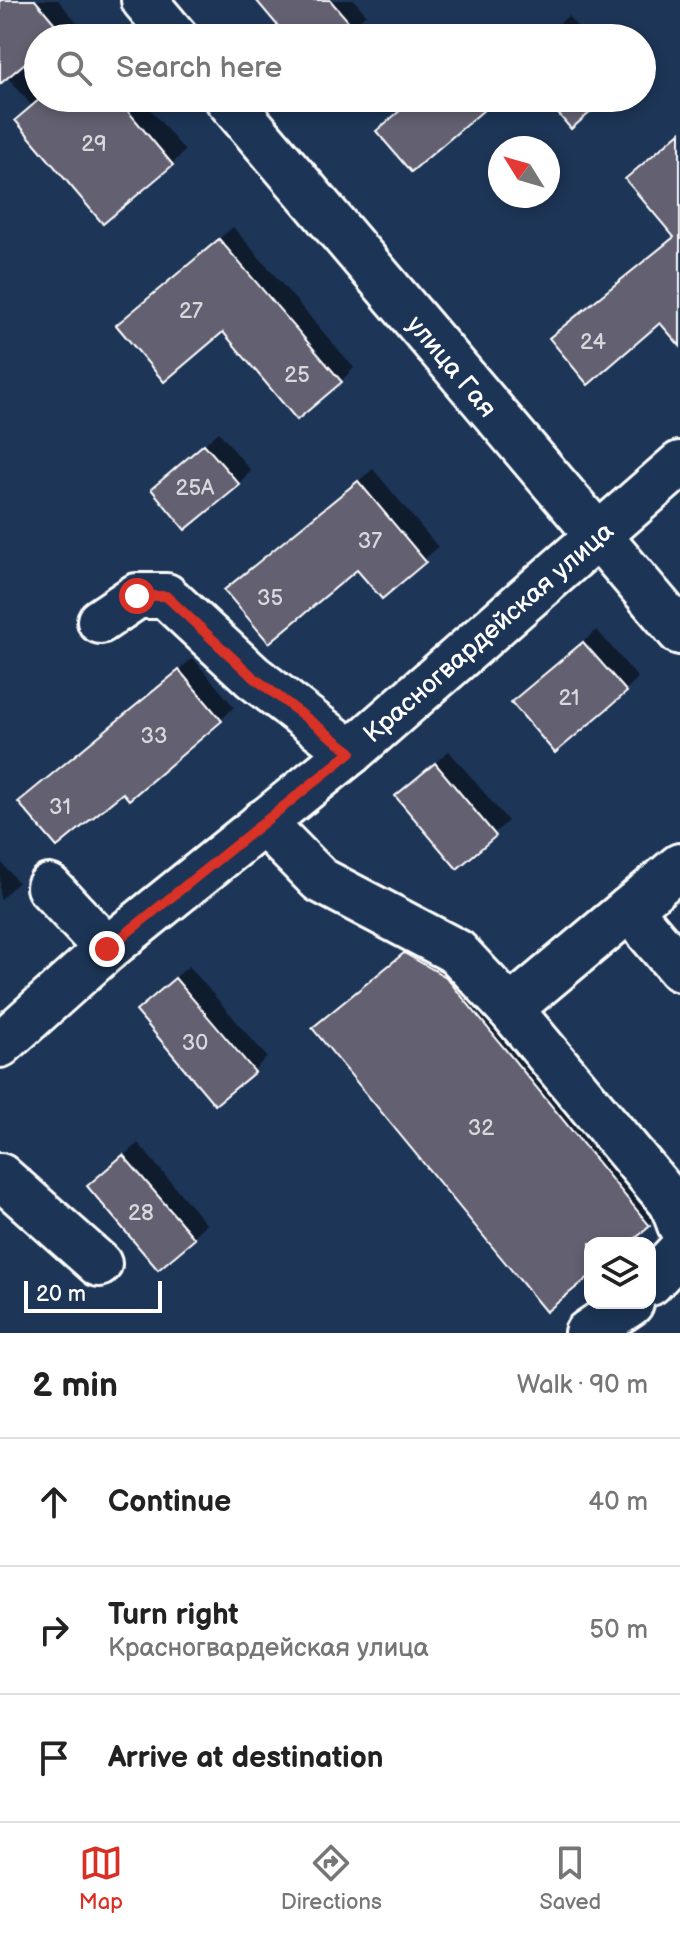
<!DOCTYPE html>
<html lang="en">
<head>
<meta charset="utf-8">
<style>
	:root { --surface:#fff; --page:#f6f6f6; --text:#222; --muted:#767676; --line:#e0e0e0; --accent:#d93025 }
	body { margin:0; font-family:"Balsamiq Sans",sans-serif; background:var(--page); color:var(--text) }
	.controls { position:absolute; right:24px; bottom:24px; display:grid; overflow:hidden; border-radius:16px; box-shadow:0 4px 12px #0003 }
	.controls button { width:72px; height:72px; display:grid; place-items:center; padding:0; border:0; border-bottom:2px solid var(--line); background:var(--surface); color:var(--text); font:40px sans-serif }
	.compass { position:absolute; left:488px; top:136px; width:72px; height:72px; border-radius:50%; background:var(--surface); box-shadow:0 4px 12px #0003; rotate:307deg }
	.scale { position:absolute; left:24px; bottom:20px; width:138px; box-sizing:border-box; padding-left:8px; border:4px solid #fff; border-top:0; font-size:22px; line-height:28px; white-space:nowrap; color:#fff; -webkit-text-stroke:6px #1d3557; paint-order:stroke }
	.stop { position:absolute; width:24px; height:24px; margin:-18px; border:6px solid #d93025; border-radius:50%; background:#fff }
	.stop.end { background:#d93025; border-color:#fff; box-shadow:0 2px 8px #0008 }
	.list { margin:0; padding:0; list-style:none }
	h2 { display:flex; justify-content:space-between; align-items:center; height:104px; margin:0; padding:0 32px; font-size:34px }
	h2 small { font-size:26px; font-weight:400; color:var(--muted) }
	.list li { display:grid; grid-template-columns:52px 1fr auto; gap:24px; align-items:center; box-sizing:border-box; height:128px; padding:0 32px; border-top:2px solid var(--line) }
	.list b { display:block; font-size:30px; white-space:nowrap }
	.list p { margin:0; font-size:26px; white-space:nowrap; color:var(--muted) }
	.list em { font-size:26px; font-style:normal; color:var(--muted) }
	.icon { flex:none; width:44px; height:44px; fill:none; stroke:currentColor; stroke-width:2; stroke-linecap:round; stroke-linejoin:round }
	.map { position:relative; flex:none; width:680px; height:1333px; overflow:hidden }
	.search { position:absolute; background:var(--surface); box-shadow:0 4px 12px #0003; left:24px; right:24px; top:24px; height:88px; display:flex; align-items:center; gap:20px; box-sizing:border-box; padding:0 28px; border-radius:44px; color:var(--muted); font-size:30px }
	.sheet { height:488px; background:var(--surface) }
	nav { display:flex; justify-content:space-around; align-items:center; box-sizing:border-box; height:112px; border-top:2px solid var(--line); background:var(--surface); font-size:22px; color:var(--muted) }
	nav a { display:grid; justify-items:center; gap:4px }
	nav .on { color:var(--accent) }
	.map>svg:first-child { display:block }
</style>
</head>
<body>
<div class="map">
<svg width="680" height="1333" viewBox="0 0 680 1333">
	<rect width="100%" height="100%" fill="#1d3557"/>
	<filter id="ink" filterUnits="userSpaceOnUse"><feTurbulence type="fractalNoise" baseFrequency=".0125" numOctaves="2"/><feDisplacementMap in="SourceGraphic" scale="16" xChannelSelector="R" yChannelSelector="G"/><feConvolveMatrix kernelMatrix="1 2 1 2 8 2 1 2 1" color-interpolation-filters="sRGB"/></filter>
	<g filter="url(#ink)">
		<g fill="#0007">
			<path d="M0,0H58L90,38H38V98H141L185,151L172,164L32,106L0,68Z"/>
			<path d="M259,0H354L366,14L340,38H291Z"/>
			<path d="M568,16L587,38H542Z"/>
			<path d="M680,132V308L589,382L551,338L676,235Z"/>
			<path d="M233,227L354,368L341,381L223,329L132,312Z"/>
			<path d="M219,432L251,471L238,484L167,476Z"/>
			<path d="M373,469L438,547L382,596L357,567L227,590Z"/>
			<path d="M597,630L638,678L625,691L527,689Z"/>
			<path d="M193,658L234,707L221,720L123,790L34,789Z"/>
			<path d="M449,751L508,821L457,866L411,783Z"/>
			<path d="M0,861L18,882L0,900Z"/>
			<path d="M424,936L667,1207L627,1243H590V1273L315,1028Z"/>
			<path d="M189,966L267,1057L254,1070L151,998Z"/>
			<path d="M138,1143L206,1224L193,1237L89,1186Z"/>
		</g>
		<g fill="#646071" stroke="#fff" stroke-width="2">
			<path d="M0,0H35L62,32L55,38H38V52L0,84Z"/>
			<path d="M256,0H330L363,38H288Z"/>
			<path d="M41,98H117L173,165L103,224L15,120Z"/>
			<path d="M415,98H498L411,172L376,131Z"/>
			<path d="M545,98H607L571,129Z"/>
			<path d="M680,132V346L660,323L588,385L549,338L674,237L625,179Z"/>
			<path d="M219,239L342,382L297,420L223,332L164,382L116,325Z"/>
			<path d="M204,444L240,485L185,530L151,489Z"/>
			<path d="M358,481L426,562L382,599L357,570L269,643L224,590Z"/>
			<path d="M583,642L627,692L555,753L511,702Z"/>
			<path d="M179,670L222,721L129,800L123,793L57,847L18,802Z"/>
			<path d="M435,763L496,836L457,869L395,796Z"/>
			<path d="M404,953L446,977L650,1226L630,1243H590V1276L546,1312L312,1028Z"/>
			<path d="M175,978L255,1072L215,1105L136,1011Z"/>
			<path d="M123,1155L195,1239L158,1270L87,1186Z"/>
		</g>
		<g fill="none" stroke-linecap="round" stroke-linejoin="round">
			<g stroke="#fff" stroke-width="50">
				<g id="minor">
					<path d="M144,0L176,38"/>
					<path d="M227,98L680,632"/>
					<path d="M100,621L137,596H166L253,677L351,752"/>
					<path d="M263,822L320,880L457,952L510,1009L672,1203L680,1225"/>
					<path d="M680,866L629,909L680,969"/>
					<path d="M49,887L107,949"/>
					<path d="M510,1009L629,909"/>
					<path d="M0,1045L107,949L351,752L680,464"/>
					<path d="M0,1176L99,1264"/>
					<path d="M650,1283L680,1251"/>
					<path d="M587,1333L631,1303"/>
				</g>
			</g>
			<use href="#minor" stroke="#1d3557" stroke-width="44"/>
		</g>
	</g>
	<g fill="none" stroke-linecap="round" stroke-linejoin="round" filter="url(#ink)">
		<path stroke="#d93025" stroke-width="10" d="M107,949L351,752L253,677L166,596H137"/>
	</g>
	<g text-anchor="middle" stroke-width="6" stroke-linejoin="round" paint-order="stroke">
		<g font-size="22" fill="#d8d7dc">
			<text x="94" y="151">29</text>
			<text x="191" y="318">27</text>
			<text x="593" y="349">24</text>
			<text x="297" y="382">25</text>
			<text x="195" y="495">25А</text>
			<text x="370" y="548">37</text>
			<text x="270" y="605">35</text>
			<text x="569" y="705">21</text>
			<text x="154" y="743">33</text>
			<text x="60" y="814">31</text>
			<text x="195" y="1050">30</text>
			<text x="481" y="1135">32</text>
			<text x="141" y="1220">28</text>
		</g>
		<g font-size="26" fill="#fff" stroke="#1d3557">
			<text transform="translate(452 366) rotate(50)" y="9">улица Гая</text>
			<text transform="translate(488 632) rotate(-41)" y="9">Красногвардейская улица</text>
		</g>
	</g>
</svg>
<div class="controls">
<button><svg class="icon" aria-label="layers" viewBox="0 0 24 24"><path d="M12 4l9 5-9 5-9-5zM3 14l9 5 9-5"/></svg></button>
</div>
<svg class="compass" viewBox="-18 -18 36 36"><path d="M0-13l5 13h-10z" fill="#e53935"/><path d="M0 13l5-13h-10z" fill="#767676"/></svg>
<div class="scale">20 m</div>
<div class="stop" style="left:137px;top:596px"></div>
<div class="stop end" style="left:107px;top:949px"></div>
<div class="search"><svg class="icon" aria-label="search" viewBox="0 0 24 24"><circle cx="10" cy="10" r="6"/><path d="M15 15l6 6"/></svg>Search here</div>
</div>
<section class="sheet">
<h2>2 min<small>Walk · 90 m</small></h2>
<ul class="list">
<li><svg class="icon" aria-label="ahead" viewBox="0 0 24 24"><path d="M12 20V5M6 11l6-6 6 6"/></svg><div><b>Continue</b></div><em>40 m</em></li>
<li><svg class="icon" aria-label="right" viewBox="0 0 24 24"><path d="M7 20v-9h11M14 6l5 5-5 5"/></svg><div><b>Turn right</b><p>Красногвардейская улица</p></div><em>50 m</em></li>
<li><svg class="icon" aria-label="arrive" viewBox="0 0 24 24"><path d="M6 21V4h12l-3 4 3 4H6"/></svg><div><b>Arrive at destination</b></div></li>
</ul>
</section>
<nav>
<a class="on"><svg class="icon" aria-label="map" viewBox="0 0 24 24"><path d="M3 6l6-2 6 2 6-2v14l-6 2-6-2-6 2zM9 4v14M15 6v14"/></svg>Map</a>
<a><svg class="icon" aria-label="directions" viewBox="0 0 24 24"><path d="M12 3l9 9-9 9-9-9zM9 14v-3h6M13 9l2 2-2 2"/></svg>Directions</a>
<a><svg class="icon" aria-label="saved" viewBox="0 0 24 24"><path d="M7 4h10v16l-5-4-5 4z"/></svg>Saved</a>
</nav>
</body>
</html>
